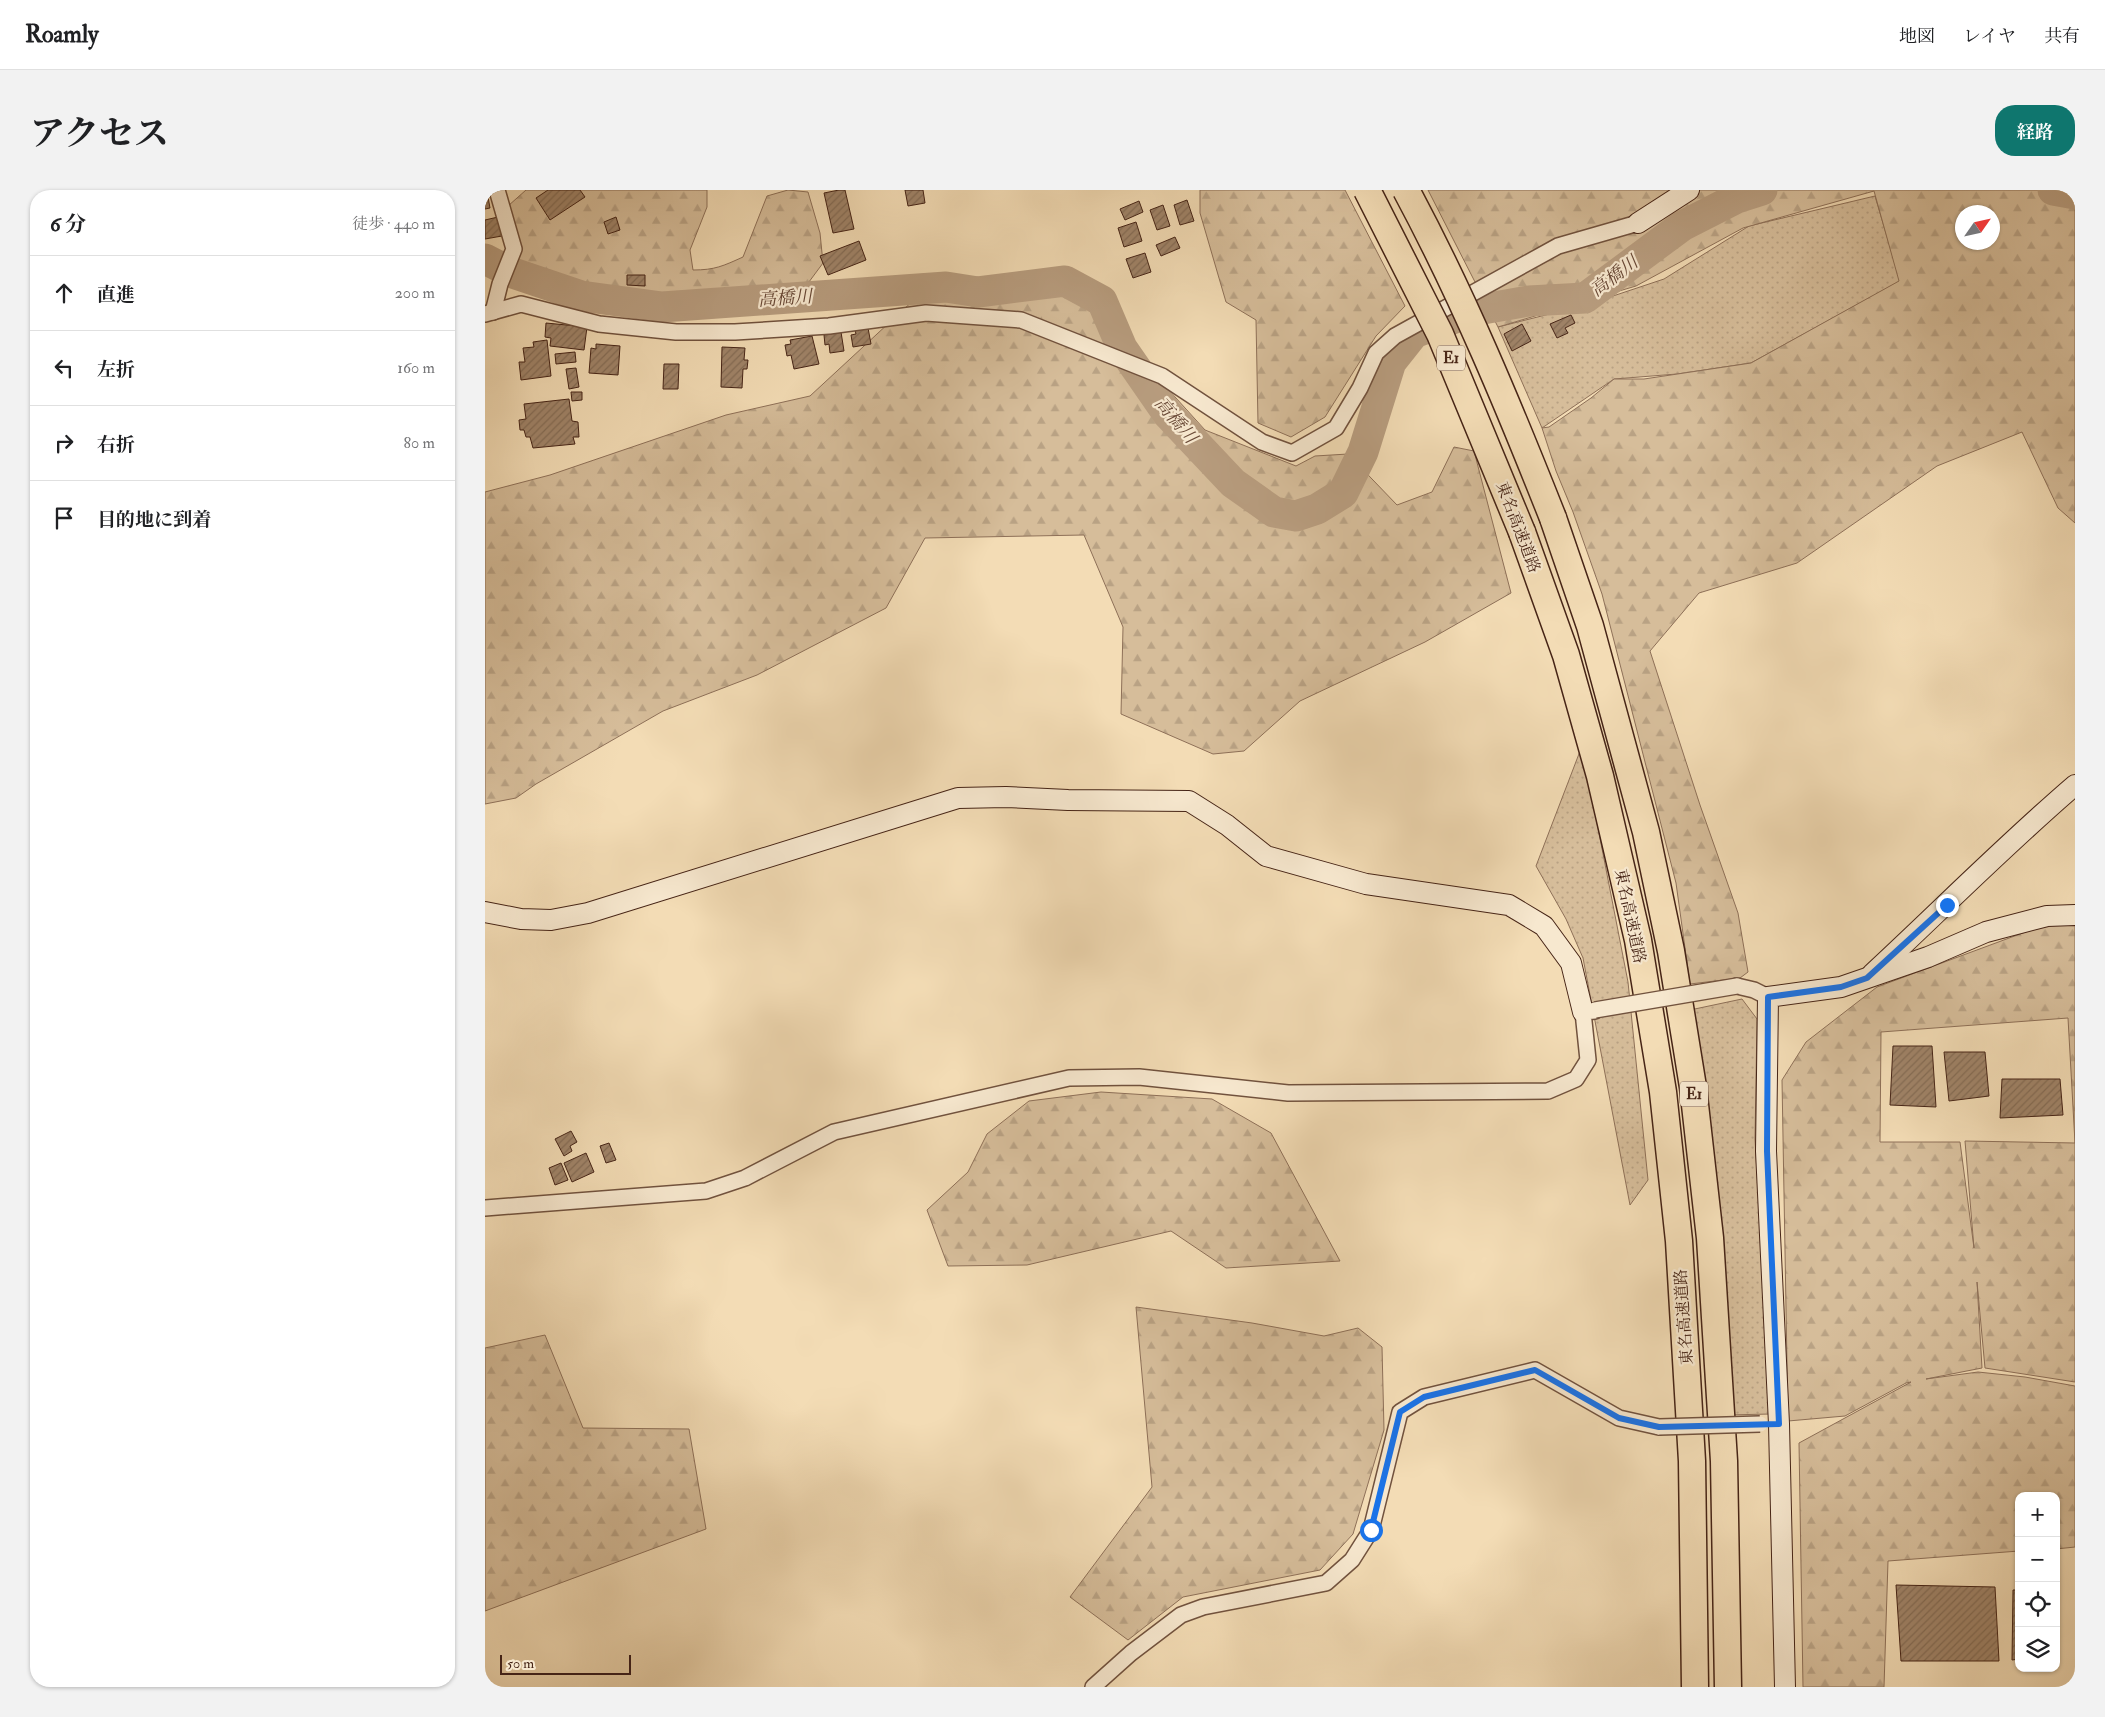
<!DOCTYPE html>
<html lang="ja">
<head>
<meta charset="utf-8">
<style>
	:root { --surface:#fff; --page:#f2f2f2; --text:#202124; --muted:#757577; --line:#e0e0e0; --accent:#0f766e }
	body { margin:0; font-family:"IM FELL Double Pica","Noto Serif JP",serif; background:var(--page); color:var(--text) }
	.controls { position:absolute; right:15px; bottom:15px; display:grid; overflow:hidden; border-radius:10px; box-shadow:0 1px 4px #0004 }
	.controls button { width:45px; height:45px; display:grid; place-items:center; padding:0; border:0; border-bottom:1px solid var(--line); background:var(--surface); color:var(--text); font:25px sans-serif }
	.compass { position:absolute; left:1470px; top:15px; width:45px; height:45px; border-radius:50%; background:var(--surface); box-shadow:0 1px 4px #0004; rotate:56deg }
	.scale { position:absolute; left:15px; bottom:12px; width:131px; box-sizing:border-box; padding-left:5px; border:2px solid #462416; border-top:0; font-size:14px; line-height:18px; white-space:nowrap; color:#462416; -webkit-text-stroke:4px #f7e8cf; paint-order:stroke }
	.stop { position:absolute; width:15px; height:15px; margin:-11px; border:4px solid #1a73e8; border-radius:50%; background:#fff }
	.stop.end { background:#1a73e8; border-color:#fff; box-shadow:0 1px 5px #0008 }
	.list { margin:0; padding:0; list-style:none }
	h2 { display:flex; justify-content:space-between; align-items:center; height:65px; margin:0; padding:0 20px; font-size:21px }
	h2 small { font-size:16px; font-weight:400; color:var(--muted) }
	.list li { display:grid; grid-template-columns:32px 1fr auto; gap:15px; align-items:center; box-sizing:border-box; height:75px; padding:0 20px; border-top:1px solid var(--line) }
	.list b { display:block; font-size:19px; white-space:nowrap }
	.list em { font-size:16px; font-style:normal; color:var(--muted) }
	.icon { flex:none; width:28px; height:28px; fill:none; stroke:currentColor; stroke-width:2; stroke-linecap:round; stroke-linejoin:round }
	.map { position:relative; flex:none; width:1590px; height:1497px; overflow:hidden; border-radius:20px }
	header { display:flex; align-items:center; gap:30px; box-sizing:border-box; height:70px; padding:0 25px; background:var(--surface); border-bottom:1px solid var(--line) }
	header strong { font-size:24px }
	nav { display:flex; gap:28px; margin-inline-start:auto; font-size:18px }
	.intro { display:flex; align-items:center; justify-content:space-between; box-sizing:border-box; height:120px; padding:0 30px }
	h1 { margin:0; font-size:35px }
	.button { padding:12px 22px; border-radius:20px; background:var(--accent); color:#fff; font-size:18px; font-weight:700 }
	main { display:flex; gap:30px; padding:0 30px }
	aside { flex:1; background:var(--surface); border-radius:20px; box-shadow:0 1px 4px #0004 }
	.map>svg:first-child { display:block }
</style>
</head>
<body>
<header>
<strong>Roamly</strong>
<nav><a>地図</a><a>レイヤ</a><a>共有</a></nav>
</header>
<div class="intro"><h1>アクセス</h1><a class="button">経路</a></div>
<main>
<aside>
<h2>6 分<small>徒歩 · 440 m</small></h2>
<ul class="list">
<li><svg class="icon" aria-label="ahead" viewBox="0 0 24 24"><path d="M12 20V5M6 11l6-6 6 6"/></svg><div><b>直進</b></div><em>200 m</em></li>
<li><svg class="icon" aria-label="left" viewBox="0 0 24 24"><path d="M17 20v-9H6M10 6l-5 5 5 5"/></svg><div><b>左折</b></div><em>160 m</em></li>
<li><svg class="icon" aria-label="right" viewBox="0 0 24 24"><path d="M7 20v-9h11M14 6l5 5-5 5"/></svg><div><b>右折</b></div><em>80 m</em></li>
<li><svg class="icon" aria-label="arrive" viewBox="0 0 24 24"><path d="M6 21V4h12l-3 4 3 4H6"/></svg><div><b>目的地に到着</b></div></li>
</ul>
</aside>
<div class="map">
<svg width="1590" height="1497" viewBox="0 0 1590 1497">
	<defs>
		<pattern id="grass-dots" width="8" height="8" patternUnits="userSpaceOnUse" patternTransform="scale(1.25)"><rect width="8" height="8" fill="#d6bd9a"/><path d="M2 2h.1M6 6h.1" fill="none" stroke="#b9a284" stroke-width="1.8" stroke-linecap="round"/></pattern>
		<pattern id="forest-firs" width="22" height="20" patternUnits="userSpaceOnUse" patternTransform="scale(1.25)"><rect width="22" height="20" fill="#d6bd9a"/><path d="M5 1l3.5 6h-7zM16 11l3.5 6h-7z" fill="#b9a284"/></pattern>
		<pattern id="building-hatch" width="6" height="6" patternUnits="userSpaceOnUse" patternTransform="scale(1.25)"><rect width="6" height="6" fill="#a08469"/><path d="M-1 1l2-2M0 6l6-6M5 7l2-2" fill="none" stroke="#846c55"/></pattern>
	</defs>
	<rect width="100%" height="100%" fill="#f3dcb5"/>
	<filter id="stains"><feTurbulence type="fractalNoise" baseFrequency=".004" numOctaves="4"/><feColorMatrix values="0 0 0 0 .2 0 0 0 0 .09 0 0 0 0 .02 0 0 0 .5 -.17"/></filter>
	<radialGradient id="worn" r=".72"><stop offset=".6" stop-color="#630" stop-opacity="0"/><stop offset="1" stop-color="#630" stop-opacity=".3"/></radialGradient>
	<g fill="url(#grass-dots)" stroke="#8e7058">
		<path d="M1390,6L1415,91L1266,173L1192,184L1129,189L1057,238L1013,137L1104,114L1179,89L1264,36Z"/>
		<path d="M1097,556L1143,792L1163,990L1145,1015L1098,768L1081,729L1051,676Z"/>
		<path d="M1257,809L1272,829L1270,949L1286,1224L1240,1225L1205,820Z"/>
	</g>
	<g fill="url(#forest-firs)" stroke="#8e7058" fill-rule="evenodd">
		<path d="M41,0H222V17L205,60L208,80C230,80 238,76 258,67L282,6L303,0L323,2L335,43L338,73L318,100L219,121L116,118L37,100L30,83L23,16Z"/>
		<path d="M715,0H860L920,116L891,146L840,227L806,247L773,233L771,130L741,112L715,23Z"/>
		<path d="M943,0H1590V333L1573,318L1537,242L1452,276L1312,373L1214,403L1165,461L1215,615L1253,723L1263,782L1255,788L1205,794L1191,693L1117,404L1088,322L1071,281L1057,238L1064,237L1106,208L1129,189H1159L1266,173L1414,91L1389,1L1258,38L1151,96L1013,137ZM1478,22H1508V52H1478Z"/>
		<path d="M593,100L720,240L811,276L830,266L863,264L912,315L947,302L969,257L989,261L1026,403L940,452L815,511L759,561L728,564L636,524L638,437L599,345L440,348L401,418L272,485L178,521L51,594L31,608L0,614V302L65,285L241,225L325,206L432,107Z"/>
		<path d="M1562,734L1590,736V1192L1500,1178L1492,1092L1497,1178L1441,1189L1493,1182L1540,1187L1590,1196V1357L1571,1359V1306H1534V1361L1403,1371L1399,1497H1318L1314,1253L1426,1192L1421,1193L1360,1226L1303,1231L1297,890L1321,852L1392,797ZM1583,828L1590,953L1480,951L1489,1058L1475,952H1395L1396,842Z"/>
		<path d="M616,902L727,909L786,943L855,1071L741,1078L686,1041L542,1075L463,1076L442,1020L483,982L502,944L544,911Z"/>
		<path d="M651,1117L767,1133L839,1146L873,1138L897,1157L899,1240L868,1344L835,1380L698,1407L643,1450L585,1407L667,1297Z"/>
		<path d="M60,1145L98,1238L204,1239L221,1339L0,1421V1158Z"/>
	</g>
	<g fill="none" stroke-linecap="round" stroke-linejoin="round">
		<g stroke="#b89d7f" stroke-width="31">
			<path d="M1568,0L1590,4"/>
			<path d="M0,69L25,82L96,106L177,117L461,97L493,102L580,91L617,111L637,158L682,223L748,293L789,322L811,326L832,319L858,303L878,262L906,172L929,143L992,120L1044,111L1100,108L1197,36L1252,8L1277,0"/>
		</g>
	</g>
	<g fill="url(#building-hatch)" stroke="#462416">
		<path d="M0,0H4L6,7H3L5,18L0,19Z"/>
		<path d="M63,0H95L100,7L65,30L51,8Z"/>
		<path d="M354,0H360L369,39L348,43L339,3Z"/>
		<path d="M420,0H438L440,13L423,16Z"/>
		<path d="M702,10L709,31L695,35L689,15Z"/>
		<path d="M654,11L658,22L640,30L635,19Z"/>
		<path d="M678,15L685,36L672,40L665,20Z"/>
		<path d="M13,27L17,46L0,49V30Z"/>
		<path d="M131,27L135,40L123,44L119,32Z"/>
		<path d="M651,32L657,51L639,57L633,38Z"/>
		<path d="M690,47L695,58L676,66L671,55Z"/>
		<path d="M374,51L381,70L343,85L335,66Z"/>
		<path d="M660,63L666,82L648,88L641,69Z"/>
		<path d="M142,85H160V96L142,95Z"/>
		<path d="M1086,125L1090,133L1080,138L1083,143L1072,148L1065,134Z"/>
		<path d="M61,133L102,137L99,160L65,156L66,148L60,147Z"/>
		<path d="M1037,134L1046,151L1027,161L1019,144Z"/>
		<path d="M383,138L386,154L368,157L366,145L371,144L370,140Z"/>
		<path d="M356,142L359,161L345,163L344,154L340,155L339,145Z"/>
		<path d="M327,146L334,174L309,179L306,165L302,166L300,155L306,154L305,150Z"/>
		<path d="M62,150L66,186L36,190L34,172H40L38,158L49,157L48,152Z"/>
		<path d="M111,154L135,156L133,185L104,183L106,158L111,159Z"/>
		<path d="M237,157L260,158L259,170H263L262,179H258L257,198L236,197Z"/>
		<path d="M90,162L91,172L71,174L70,164Z"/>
		<path d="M179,174H194L193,199H178Z"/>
		<path d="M91,178L94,197L84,199L81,179Z"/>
		<path d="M86,202H97V210L87,211Z"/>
		<path d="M84,209L87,231L93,232L94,247H88L90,254L48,258L45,247H41L39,240H35L34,230L41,229L39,214Z"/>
		<path d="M1408,856H1447L1451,917L1405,915Z"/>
		<path d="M1459,862H1500L1504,906L1464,911Z"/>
		<path d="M1517,889H1575L1578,925L1515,928Z"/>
		<path d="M86,941L92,952L85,956L87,961L79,966L70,949Z"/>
		<path d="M124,953L131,970L121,973L115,956Z"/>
		<path d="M101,963L109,982L87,992L79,973Z"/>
		<path d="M76,973L83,990L70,995L64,978Z"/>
		<path d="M1411,1395L1510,1397L1514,1471H1416Z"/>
		<path d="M1528,1400H1534V1469L1527,1470Z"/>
	</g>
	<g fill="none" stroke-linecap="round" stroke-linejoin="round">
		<g stroke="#71523e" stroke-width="18">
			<g id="street">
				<path d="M8,122L15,94L29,59L12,0"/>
				<path d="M0,124L36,114L114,134L191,142H250L344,136L441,123L536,130L677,186L777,252L807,263L851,238L875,198L891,163L910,146L1073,56L1153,33"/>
				<path d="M1252,796L1269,800L1283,807"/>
				<path d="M0,1018L221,1001L260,988L349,942L584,888L654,887L803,903L1063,901L1091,889L1103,870L1098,822L1110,821"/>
				<path d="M608,1497L646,1463L696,1425L718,1417L841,1393L867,1370L886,1340L915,1222L939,1207L1050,1180L1134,1228L1174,1237"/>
			</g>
		</g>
		<g stroke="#462416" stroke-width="22">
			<g id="secondary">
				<path d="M1153,33L1204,0"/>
				<path d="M0,722L36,729L66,730L103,723L473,608L521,607L583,610L704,611L742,635L781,666L881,694L1024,715L1059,736L1086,773L1098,822"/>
				<path d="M1387,784C1455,721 1520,655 1590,595"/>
				<path d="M1300,1497L1294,1234L1281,961L1283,807L1356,797L1443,767L1501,742L1562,726L1590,725"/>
			</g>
		</g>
		<g stroke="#462416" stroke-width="29">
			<g id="highway">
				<path d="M1068,328L1105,436L1161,642L1186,761L1208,897L1225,1048L1239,1271L1243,1497"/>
				<path d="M1037,342L1081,465L1115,586L1153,750L1178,902L1194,1051L1207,1271L1210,1497"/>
			</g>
		</g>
		<use href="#street" stroke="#f7e8cf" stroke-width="15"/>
		<use href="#secondary" stroke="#f7e8cf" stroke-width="20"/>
		<use href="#highway" stroke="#f3dcb5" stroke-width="26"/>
		<g stroke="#71523e" stroke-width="18" stroke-linecap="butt">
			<g id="street-bridge">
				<path d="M1110,820L1252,796"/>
				<path d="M1174,1237L1275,1234"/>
			</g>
		</g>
		<g stroke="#462416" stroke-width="29" stroke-linecap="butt">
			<g id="highway-bridge">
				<path d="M882,0L955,144L1037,342"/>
				<path d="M921,0C978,106 1024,217 1068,328"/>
			</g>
		</g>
		<use href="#street-bridge" stroke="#f7e8cf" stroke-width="15"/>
		<use href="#highway-bridge" stroke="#f3dcb5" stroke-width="26"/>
	</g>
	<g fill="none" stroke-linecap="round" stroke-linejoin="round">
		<path stroke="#1a73e8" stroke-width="6" d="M886,1340L915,1222L939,1207L1050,1180L1134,1228L1174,1237L1294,1234L1282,961L1283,807L1356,797L1382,788L1462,715"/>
	</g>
	<g text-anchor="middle" stroke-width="4.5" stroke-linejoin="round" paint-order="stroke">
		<g fill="#f7e8cf" stroke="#7b5f4e" stroke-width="1">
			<rect x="952" y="155.5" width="28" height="25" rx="4"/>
			<rect x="1195" y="891.5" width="28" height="25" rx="4"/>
		</g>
		<g font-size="15" font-weight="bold" fill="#462416">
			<text x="966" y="173">E1</text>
			<text x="1209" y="909">E1</text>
		</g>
		<g font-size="16" fill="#462416" stroke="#f7e8cf">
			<text transform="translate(1034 337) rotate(69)" y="6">東名高速道路</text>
			<text transform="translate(1146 726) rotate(78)" y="6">東名高速道路</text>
			<text transform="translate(1198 1127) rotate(-94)" y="6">東名高速道路</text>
		</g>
		<g font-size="18" font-style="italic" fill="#684836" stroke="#f7e8cf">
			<text transform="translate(1129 86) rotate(-37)" y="6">高橋川</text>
			<text transform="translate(300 108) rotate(-4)" y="6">高橋川</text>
			<text transform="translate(691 230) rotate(50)" y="6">高橋川</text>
		</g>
	</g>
	<rect width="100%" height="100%" filter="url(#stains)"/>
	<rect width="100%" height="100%" fill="url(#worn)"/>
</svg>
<div class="controls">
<button>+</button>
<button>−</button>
<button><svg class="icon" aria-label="locate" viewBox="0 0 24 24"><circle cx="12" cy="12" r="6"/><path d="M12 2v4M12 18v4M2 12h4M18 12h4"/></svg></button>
<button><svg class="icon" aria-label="layers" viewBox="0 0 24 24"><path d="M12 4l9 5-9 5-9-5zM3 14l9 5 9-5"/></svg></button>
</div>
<svg class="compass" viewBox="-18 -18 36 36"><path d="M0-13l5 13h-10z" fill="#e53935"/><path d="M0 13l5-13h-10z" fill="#757577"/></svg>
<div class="scale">50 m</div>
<div class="stop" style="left:886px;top:1340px"></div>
<div class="stop end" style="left:1462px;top:715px"></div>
</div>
</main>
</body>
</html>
